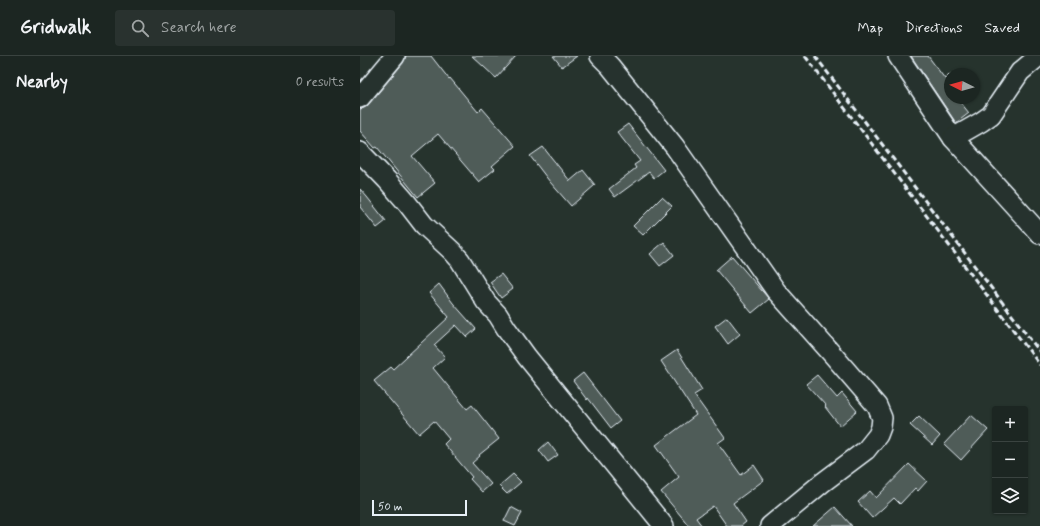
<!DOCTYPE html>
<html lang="en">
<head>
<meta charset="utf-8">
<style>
	:root { --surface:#1c2622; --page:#29322f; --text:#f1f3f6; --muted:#a0a5a5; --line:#3a4340 }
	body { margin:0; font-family:Mynerve,sans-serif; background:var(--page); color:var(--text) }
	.controls { position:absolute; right:12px; bottom:12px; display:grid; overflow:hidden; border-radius:4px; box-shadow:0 1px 3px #0004 }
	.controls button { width:36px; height:36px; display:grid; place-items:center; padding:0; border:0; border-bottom:1px solid var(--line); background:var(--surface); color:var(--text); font:20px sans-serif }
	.compass { position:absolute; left:584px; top:12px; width:36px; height:36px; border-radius:50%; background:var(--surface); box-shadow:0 1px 3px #0004; rotate:275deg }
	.scale { position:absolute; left:12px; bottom:10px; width:95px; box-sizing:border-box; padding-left:4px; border:2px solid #e8f1f8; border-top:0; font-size:11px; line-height:14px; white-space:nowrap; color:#e8f1f8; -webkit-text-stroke:3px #26332d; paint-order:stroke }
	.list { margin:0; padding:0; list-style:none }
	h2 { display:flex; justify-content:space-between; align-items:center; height:52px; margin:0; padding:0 16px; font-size:17px }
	h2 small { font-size:13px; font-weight:400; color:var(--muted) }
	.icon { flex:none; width:22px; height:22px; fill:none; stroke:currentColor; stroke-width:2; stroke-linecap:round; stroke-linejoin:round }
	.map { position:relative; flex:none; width:680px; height:470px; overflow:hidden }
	header { display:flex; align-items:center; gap:24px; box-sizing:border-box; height:56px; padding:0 20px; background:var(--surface); border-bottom:1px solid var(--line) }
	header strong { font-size:19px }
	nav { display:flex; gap:22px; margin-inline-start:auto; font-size:14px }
	.search { width:280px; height:36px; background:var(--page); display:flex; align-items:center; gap:10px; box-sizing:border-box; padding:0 14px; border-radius:4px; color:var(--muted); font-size:15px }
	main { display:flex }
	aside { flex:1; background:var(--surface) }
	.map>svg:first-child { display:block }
</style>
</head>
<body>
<header>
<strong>Gridwalk</strong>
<div class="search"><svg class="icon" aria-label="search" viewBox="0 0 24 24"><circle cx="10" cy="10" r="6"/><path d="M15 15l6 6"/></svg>Search here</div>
<nav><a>Map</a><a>Directions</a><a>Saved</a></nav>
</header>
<main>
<aside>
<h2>Nearby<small>0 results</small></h2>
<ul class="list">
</ul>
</aside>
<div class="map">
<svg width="680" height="470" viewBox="0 0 680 470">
	<rect width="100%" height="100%" fill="#26332d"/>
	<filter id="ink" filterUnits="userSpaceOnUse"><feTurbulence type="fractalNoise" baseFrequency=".025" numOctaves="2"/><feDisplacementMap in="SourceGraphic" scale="8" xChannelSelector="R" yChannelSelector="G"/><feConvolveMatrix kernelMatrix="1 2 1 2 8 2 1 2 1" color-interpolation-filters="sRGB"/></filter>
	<g filter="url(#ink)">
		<g fill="#505c59" stroke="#e8f1f8">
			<path d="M46,0H71L89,23L90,22L118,56L122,52L155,90L132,110L135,113L119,126L78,78L52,100L75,127L58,141L17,91L15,92L0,75V53L4,52L8,49L43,7Z"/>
			<path d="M112,0H156L136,22Z"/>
			<path d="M193,0H217L202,11Z"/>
			<path d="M551,0H568L585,23L590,18V42H597L609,57L596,67Z"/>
			<path d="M268,68L304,114L294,122L289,116L255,141L249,133L276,112L274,109L280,105L257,76Z"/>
			<path d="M183,91L210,125L223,114L235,129L211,150L190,126L170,100Z"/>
			<path d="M0,133L7,141L26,165L17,172L0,151Z"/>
			<path d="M302,141L312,150L283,179L273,170Z"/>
			<path d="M304,186L314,199L300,210L290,198Z"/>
			<path d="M372,200L409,243L392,257L356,214Z"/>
			<path d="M141,218L153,233L141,242L130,226Z"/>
			<path d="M79,228L93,247L116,273L107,281L96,269L74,289L85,301L73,312L107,353L112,349L139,383L119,399L120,400L112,407L131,428L122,436L110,423L112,421L84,388L89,383L74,365L59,378L14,325L31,311L33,313L89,261L69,237Z"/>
			<path d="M367,261L380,278L368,288L355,270Z"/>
			<path d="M317,294L342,334L334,339L365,382L358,387L381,419L394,409L404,424L373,447L386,466L381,470H367L353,450L336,462L342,470H329L321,460L301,436L319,421L296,389L336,359L301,305Z"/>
			<path d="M223,317L260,365L251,372L228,342L227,344L213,325Z"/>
			<path d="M457,319L477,342L482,337L497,355L480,370L465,351L466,350L446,328Z"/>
			<path d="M611,359L628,374L601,404L584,388Z"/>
			<path d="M559,360L580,380L572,389L550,369Z"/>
			<path d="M188,386L198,399L188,406L179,394Z"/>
			<path d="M549,408L567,425L558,435L555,432L540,448L534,442L512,462L498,446L510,435L516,442Z"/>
			<path d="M153,418L161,426L147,438L139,430Z"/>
			<path d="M151,451L162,457L155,470L144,465Z"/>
			<path d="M475,451L492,470H453Z"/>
		</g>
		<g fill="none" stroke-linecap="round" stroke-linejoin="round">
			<g stroke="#e8f1f8" stroke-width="22">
				<g id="minor">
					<path d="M240,0L250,10L315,91L416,235L473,299L517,350L522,362L521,371L518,379L506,394L462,427L410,470"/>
					<path d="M538,0L593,82L680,178"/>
					<path d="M0,42L35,0"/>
					<path d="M593,82L621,66L631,59L660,16L679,0"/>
					<path d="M0,96L27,124L47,147L64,169L92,195L100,204L126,246L138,259L146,272L167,301L304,470"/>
				</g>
			</g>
			<use href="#minor" stroke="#26332d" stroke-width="19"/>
			<g stroke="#e8f1f8" stroke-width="3" stroke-dasharray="6 3" stroke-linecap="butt">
				<path d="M445,0L680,309"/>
				<path d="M455,0L680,296"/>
			</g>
		</g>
	</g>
</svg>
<div class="controls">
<button>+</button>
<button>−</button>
<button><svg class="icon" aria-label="layers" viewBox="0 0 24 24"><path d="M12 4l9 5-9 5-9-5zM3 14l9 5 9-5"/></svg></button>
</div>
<svg class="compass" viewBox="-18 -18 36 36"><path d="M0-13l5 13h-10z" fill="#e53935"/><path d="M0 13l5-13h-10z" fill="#a0a5a5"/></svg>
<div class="scale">50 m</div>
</div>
</main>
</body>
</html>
